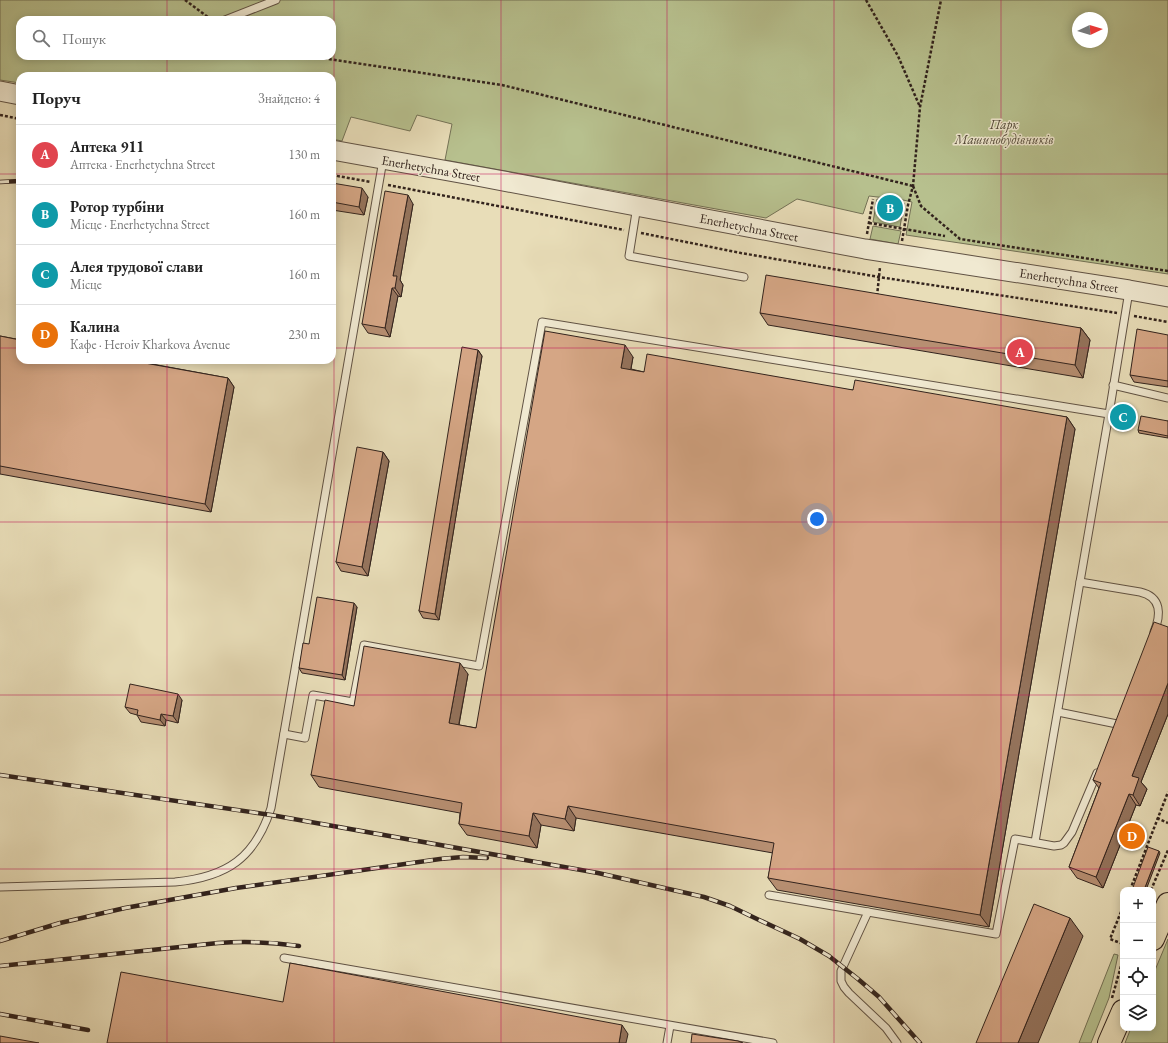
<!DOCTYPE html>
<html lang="uk">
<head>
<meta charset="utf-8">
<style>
	:root { --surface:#fff; --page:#f2f2f2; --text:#222; --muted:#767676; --line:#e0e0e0; --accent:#0b8043 }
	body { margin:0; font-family:"EB Garamond",serif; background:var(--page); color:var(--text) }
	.controls { position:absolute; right:12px; bottom:12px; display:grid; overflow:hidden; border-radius:8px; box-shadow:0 2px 10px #0003 }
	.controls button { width:36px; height:36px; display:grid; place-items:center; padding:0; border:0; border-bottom:1px solid var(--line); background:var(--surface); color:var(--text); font:20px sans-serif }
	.compass { position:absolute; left:1072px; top:12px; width:36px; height:36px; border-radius:50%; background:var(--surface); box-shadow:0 2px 10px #0003; rotate:86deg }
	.you { position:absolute; left:817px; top:519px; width:14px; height:14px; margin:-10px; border:3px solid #fff; border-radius:50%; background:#1a73e8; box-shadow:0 0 0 6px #1a73e833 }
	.badge { display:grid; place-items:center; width:26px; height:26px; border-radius:50%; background:var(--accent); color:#fff; font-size:13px; font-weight:700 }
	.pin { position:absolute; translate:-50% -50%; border:2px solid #fff; box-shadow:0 1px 4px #0006 }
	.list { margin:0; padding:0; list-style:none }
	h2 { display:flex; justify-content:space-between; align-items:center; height:52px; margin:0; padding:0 16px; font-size:17px }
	h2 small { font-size:13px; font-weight:400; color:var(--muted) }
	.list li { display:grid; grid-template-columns:26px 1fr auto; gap:12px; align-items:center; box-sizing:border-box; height:60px; padding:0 16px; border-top:1px solid var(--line) }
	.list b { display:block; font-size:15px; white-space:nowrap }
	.list p { margin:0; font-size:13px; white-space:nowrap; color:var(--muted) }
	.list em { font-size:13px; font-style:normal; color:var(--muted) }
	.icon { flex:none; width:22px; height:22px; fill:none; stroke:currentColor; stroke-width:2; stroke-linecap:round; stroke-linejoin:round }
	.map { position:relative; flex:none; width:1168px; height:1043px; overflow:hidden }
	.search { position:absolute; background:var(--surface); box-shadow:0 2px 10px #0003; left:16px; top:16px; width:320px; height:44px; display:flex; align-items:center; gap:10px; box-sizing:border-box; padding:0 14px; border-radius:12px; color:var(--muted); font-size:15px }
	.panel { position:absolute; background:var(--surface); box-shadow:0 2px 10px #0003; left:16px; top:72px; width:320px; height:292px; border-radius:12px }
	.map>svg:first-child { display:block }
</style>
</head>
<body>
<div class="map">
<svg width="1168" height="1043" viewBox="0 0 1168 1043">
	<rect width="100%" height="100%" fill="#e8ddb8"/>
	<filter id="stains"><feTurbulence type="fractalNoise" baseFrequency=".005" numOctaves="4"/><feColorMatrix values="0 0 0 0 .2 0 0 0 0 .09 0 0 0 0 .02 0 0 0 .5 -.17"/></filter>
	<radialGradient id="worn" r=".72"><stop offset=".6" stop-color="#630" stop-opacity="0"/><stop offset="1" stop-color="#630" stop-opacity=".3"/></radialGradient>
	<g fill="#b7c08e" stroke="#747256" fill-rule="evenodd">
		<path d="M0,0H1168V274L906,235L912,202L903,200L869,196L863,214L797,199L766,218L445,160L452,124L417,115L410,131L351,117L342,141L332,139V76H20V83L0,80ZM1078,18H1102V42H1078ZM20,20H332V56H20Z"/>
		<path d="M877,199L904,203L900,227L873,222Z"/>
		<path d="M873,226L901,231L898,244L870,239Z"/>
		<path d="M1168,939V1043H1125L1131,1028H1153V975Z"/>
		<path d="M1114,954L1118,955L1109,998L1091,1043H1079Z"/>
	</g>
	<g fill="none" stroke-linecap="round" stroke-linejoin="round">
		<g stroke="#605244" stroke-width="9">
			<g id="service">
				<path d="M225,20L276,0"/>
				<path d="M637,206L629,256L744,277"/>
				<path d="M1113,385L1168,398"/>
				<path d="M1080,582L1140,592C1162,597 1161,615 1154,632"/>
				<path d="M1058,712L1117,724"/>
				<path d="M284,734L305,738L313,695L353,702L364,645L479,666L542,322L1109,414"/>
				<path d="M1035,842L1109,414L1129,291"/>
				<path d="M0,887L175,882C227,877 255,858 271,808L383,160"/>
				<path d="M769,895L996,934L1015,839L1054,846L1061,845L1064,843L1072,832L1097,773"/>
				<path d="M868,912L841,971V981L844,987L849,993L886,1028L897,1043"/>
				<path d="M284,958L773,1043"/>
				<path d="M667,1043L670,1026"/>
			</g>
		</g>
		<g stroke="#605244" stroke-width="21">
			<g id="tertiary">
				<path d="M0,91L20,95"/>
				<path d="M332,150L482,177L865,249L1129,290L1168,297"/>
			</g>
		</g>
		<g stroke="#32231d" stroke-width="24">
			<g id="primary">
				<path d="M1153,939L1168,904"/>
				<path d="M1109,1043L1123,1011"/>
			</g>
		</g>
		<g stroke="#32231d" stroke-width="2.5" stroke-dasharray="3 2" stroke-linecap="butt">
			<path d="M185,0L212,20"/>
			<path d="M866,0L898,56L920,107"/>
			<path d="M309,56L502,85L913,186"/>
			<path d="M0,115L20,119"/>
			<path d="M332,175L371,182"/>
			<path d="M388,185L624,230"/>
			<path d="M913,186L921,206L960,239L1168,271"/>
			<path d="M869,223L945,236"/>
			<path d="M641,233L741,253L879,277L1117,313"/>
			<path d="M867,234L873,199"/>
			<path d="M902,241L908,205L913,186L920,107L941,0"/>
			<path d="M877,296L880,267"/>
			<path d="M1134,316L1168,322"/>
			<path d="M1157,818L1168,823"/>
			<path d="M1130,890L1168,792"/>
			<path d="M1151,890L1168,850"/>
			<path d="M1123,907L1110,939L1123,944"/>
			<path d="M1112,998L1123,959"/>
		</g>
		<use href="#service" stroke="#f0e9d1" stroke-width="7"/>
		<use href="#tertiary" stroke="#f0e9d1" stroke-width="19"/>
		<use href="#primary" stroke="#e8ddb8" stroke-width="22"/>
		<g stroke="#32231d" stroke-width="4.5">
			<g id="rail">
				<path d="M0,182L20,181"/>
				<path d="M0,775L271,815L598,873L704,897L730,906L757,919L800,939L829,956L858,979L879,997L920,1043"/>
				<path d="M0,941L60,923L125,908L236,888L440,859L463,857L487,858"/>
				<path d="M0,966L218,943C246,941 271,942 299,946"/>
				<path d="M0,1014L88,1030"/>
			</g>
		</g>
		<use href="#rail" stroke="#f0e9d1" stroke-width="3" stroke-dasharray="9" stroke-linecap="butt"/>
	</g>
	<g fill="#b78f72" stroke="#32231d">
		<path d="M332,183L368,197L364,215L332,210Z"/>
		<path d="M413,204L400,280L403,285L401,297L398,296L390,337L368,333L362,324Z"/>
		<path d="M760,313L1081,328L1090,340L1083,378L768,325Z"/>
		<path d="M1168,335V387L1134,382L1130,375Z"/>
		<path d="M0,336L228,378L234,387L211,512L0,474Z"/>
		<path d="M478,350L482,356L439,620L423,618L419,611Z"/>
		<path d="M633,357L631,369L644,372L853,390L1067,417L1075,429L989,927L777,890L768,878L773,853L576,818L574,831L541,825L537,848L467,835L459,824L460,813L319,787L311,775L354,706L468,674L459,725L476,728Z"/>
		<path d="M1168,421V438L1139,433L1138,430Z"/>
		<path d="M383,452L389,461L368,576L341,571L336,562Z"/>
		<path d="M357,607L345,680L302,673L299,668Z"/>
		<path d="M1168,627V714L1141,782L1147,789L1140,806L1136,805L1103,888L1077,878L1069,867L1099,788L1093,780Z"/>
		<path d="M182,700L178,723L166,720L165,726L141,722L137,715L130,713L125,707Z"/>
	</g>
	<g fill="#95745d" stroke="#32231d">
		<path d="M362,188L368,197L364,215L359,207Z"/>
		<path d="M408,195L413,204L400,280L403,285L401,297L395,288L393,276Z"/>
		<path d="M392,288L398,296L390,337L385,328Z"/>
		<path d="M1081,328L1090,340L1083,378L1075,365Z"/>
		<path d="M625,345L633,357L629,379L621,368Z"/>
		<path d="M478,350L482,356L439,620L435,614Z"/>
		<path d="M228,378L234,387L211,512L205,504Z"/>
		<path d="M1067,417L1075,429L989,927L980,915Z"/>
		<path d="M383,452L389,461L368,576L362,567Z"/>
		<path d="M354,603L357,607L345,680L342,675Z"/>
		<path d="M460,663L468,674L457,734L449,723Z"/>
		<path d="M1168,683V714L1141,782L1147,789L1140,806L1133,795L1132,776Z"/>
		<path d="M178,694L182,700L178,723L173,716Z"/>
		<path d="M161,714L166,720L165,726L160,720Z"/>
		<path d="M1129,794L1136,805L1103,888L1096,877Z"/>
		<path d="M568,806L576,818L574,831L565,819Z"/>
		<path d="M533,813L541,825L537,848L529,836Z"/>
		<path d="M1159,851L1160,853L1146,890H1144Z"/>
		<path d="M1070,918L1083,936L1038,1043H1018Z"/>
		<path d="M622,1025L628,1034L626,1043H619Z"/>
	</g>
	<g fill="#d5a685" stroke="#32231d">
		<path d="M332,183L362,188L359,207L332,202Z"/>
		<path d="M385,191L408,195L393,276H397L395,288H392L385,328L362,324Z"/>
		<path d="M766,275L1081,328L1075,365L760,313Z"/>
		<path d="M1137,329L1168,335V381L1130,375Z"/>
		<path d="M545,331L625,345L621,368L644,372L647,354L853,390L855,380L1067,417L980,915L768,878L774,843L568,806L565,819L533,813L529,836L459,824L462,803L311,775L325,700L354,706L364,646L460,663L449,723L476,728Z"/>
		<path d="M0,336L20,340V360H128L228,378L205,504L0,466Z"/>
		<path d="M462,347L478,350L435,614L419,611Z"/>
		<path d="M1141,416L1168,421V436L1138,430Z"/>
		<path d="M357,447L383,452L362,567L336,562Z"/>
		<path d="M317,597L354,603L342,675L299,668L303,643L309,644Z"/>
		<path d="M1154,622L1168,627V683L1132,776L1139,778L1133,795L1129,794L1096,877L1069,867L1101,783L1093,780Z"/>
		<path d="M130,684L178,694L173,716L161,714L160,720L137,715L138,710L125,707Z"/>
		<path d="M1148,847L1159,851L1144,890H1132Z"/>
		<path d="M1034,904L1070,918L1018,1043H976Z"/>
		<path d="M290,963L622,1025L619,1043H107L121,972L283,1002Z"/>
		<path d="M692,1034L738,1041L743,1043H691Z"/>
		<path d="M0,1036L39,1043H0Z"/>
	</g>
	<path fill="none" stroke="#c2185b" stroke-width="1" stroke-opacity="0.55" d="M167,0V20M334,0V1043M501,0V1043M667,0V1043M834,0V1043M1001,0V1043M167,56V76M0,174H20M332,174H1168M0,348H20M332,348H1168M167,360V1043M0,522H1168M0,695H1168M0,869H1168"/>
	<g text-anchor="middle" stroke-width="3" stroke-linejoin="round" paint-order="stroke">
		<g font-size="13" font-style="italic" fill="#534a39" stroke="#f0e9d1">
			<text x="1004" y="129">Парк<tspan x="1004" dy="15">Машинобудівників</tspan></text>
		</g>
		<g font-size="13" fill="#32231d" stroke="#f0e9d1">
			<text transform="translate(431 168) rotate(10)" y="5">Enerhetychna Street</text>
			<text transform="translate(749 227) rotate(11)" y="5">Enerhetychna Street</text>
			<text transform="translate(1069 280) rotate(9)" y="5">Enerhetychna Street</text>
		</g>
	</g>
	<rect width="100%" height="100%" filter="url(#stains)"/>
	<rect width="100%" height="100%" fill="url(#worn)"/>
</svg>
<div class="controls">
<button>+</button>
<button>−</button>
<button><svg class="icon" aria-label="locate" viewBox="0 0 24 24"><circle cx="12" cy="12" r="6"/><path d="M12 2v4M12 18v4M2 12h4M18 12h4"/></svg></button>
<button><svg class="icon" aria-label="layers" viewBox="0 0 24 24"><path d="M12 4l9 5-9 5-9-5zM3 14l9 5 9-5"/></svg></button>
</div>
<svg class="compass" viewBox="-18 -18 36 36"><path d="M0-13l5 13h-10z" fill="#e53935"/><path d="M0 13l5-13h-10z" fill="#767676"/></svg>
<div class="you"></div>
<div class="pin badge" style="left:1020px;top:352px;background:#e0444e">A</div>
<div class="pin badge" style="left:890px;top:208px;background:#0f9aa8">B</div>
<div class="pin badge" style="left:1123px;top:417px;background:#0f9aa8">C</div>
<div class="pin badge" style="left:1132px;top:836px;background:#e8710a">D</div>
<div class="search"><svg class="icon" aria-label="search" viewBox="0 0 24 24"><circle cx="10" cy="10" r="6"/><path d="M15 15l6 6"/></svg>Пошук</div>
<section class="panel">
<h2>Поруч<small>Знайдено: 4</small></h2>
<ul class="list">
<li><span class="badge" style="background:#e0444e">A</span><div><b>Аптека 911</b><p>Аптека · Enerhetychna Street</p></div><em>130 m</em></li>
<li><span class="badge" style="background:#0f9aa8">B</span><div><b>Ротор турбіни</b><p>Місце · Enerhetychna Street</p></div><em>160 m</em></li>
<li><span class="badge" style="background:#0f9aa8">C</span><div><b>Алея трудової слави</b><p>Місце</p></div><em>160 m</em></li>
<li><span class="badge" style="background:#e8710a">D</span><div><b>Калина</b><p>Кафе · Heroiv Kharkova Avenue</p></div><em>230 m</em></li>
</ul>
</section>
</div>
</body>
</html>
